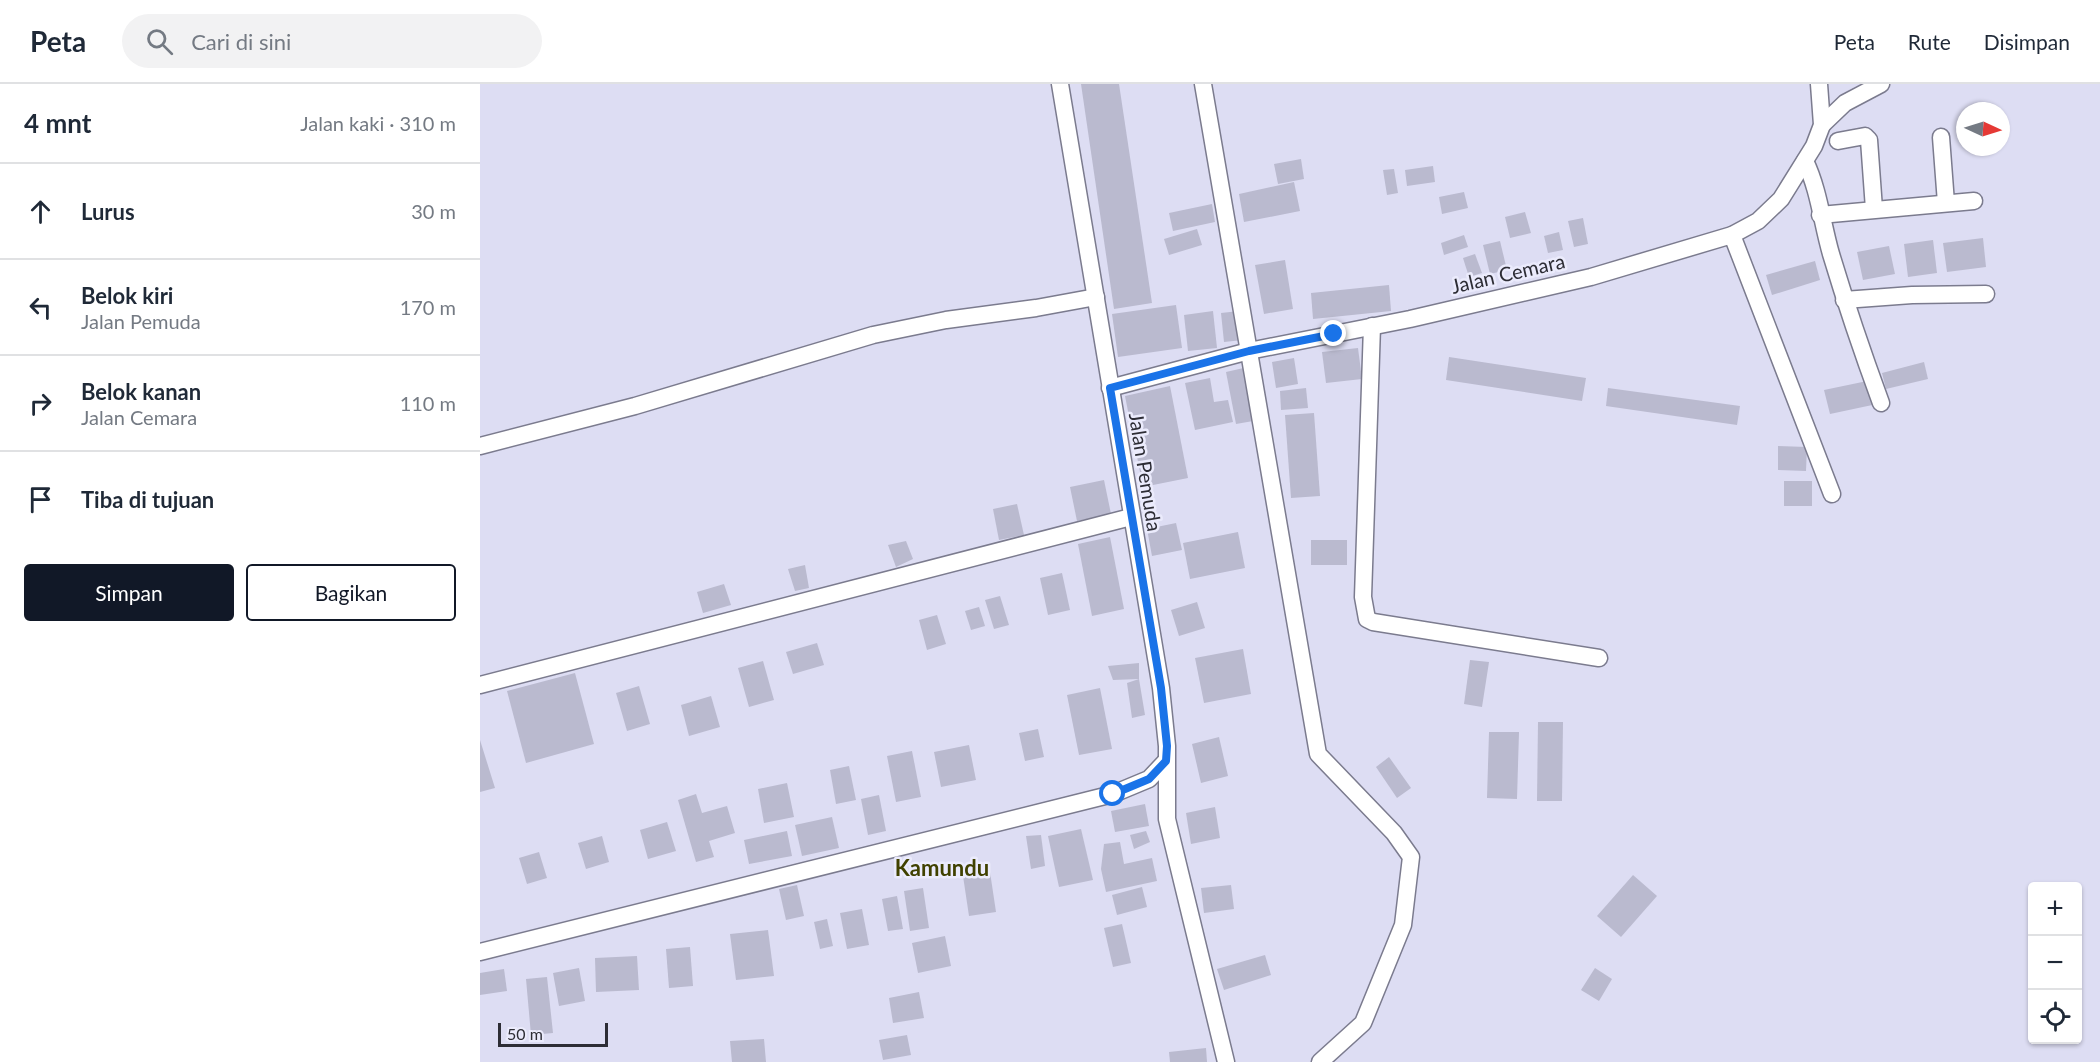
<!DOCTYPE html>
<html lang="id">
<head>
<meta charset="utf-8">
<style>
	:root { --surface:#fff; --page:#f2f2f3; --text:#1f2937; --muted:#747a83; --line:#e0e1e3; --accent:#111827 }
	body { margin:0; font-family:Lato,sans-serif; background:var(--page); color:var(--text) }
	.controls { position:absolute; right:18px; bottom:18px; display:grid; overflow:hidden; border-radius:6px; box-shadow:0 2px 4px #0004 }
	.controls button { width:54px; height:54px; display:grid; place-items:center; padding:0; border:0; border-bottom:2px solid var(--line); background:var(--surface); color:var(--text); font:30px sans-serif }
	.compass { position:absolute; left:1476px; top:18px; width:54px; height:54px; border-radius:50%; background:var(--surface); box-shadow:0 2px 4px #0004; rotate:94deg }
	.scale { position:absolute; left:18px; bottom:15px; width:110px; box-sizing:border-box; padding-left:6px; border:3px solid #2d2d35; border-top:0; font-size:16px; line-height:21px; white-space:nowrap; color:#2d2d35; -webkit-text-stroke:4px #ebebfc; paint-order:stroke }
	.stop { position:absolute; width:18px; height:18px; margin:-14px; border:4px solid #1a73e8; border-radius:50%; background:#fff }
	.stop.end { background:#1a73e8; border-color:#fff; box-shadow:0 2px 6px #0008 }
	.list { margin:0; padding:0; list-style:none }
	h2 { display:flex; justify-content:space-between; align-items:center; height:78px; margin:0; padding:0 24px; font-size:26px }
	h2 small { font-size:20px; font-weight:400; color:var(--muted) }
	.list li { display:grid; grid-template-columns:39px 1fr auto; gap:18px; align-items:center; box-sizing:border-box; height:96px; padding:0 24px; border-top:2px solid var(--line) }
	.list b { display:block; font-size:22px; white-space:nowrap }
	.list p { margin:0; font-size:20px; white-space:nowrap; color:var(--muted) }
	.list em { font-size:20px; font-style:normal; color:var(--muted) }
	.actions { display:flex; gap:12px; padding:18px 24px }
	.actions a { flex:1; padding:14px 0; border:2px solid var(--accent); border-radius:6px; text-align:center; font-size:21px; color:var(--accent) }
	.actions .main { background:var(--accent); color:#fff }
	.icon { flex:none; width:33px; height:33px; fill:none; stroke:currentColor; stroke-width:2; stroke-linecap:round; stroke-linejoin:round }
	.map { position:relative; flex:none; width:1620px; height:978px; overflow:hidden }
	header { display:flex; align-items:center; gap:36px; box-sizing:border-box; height:84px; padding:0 30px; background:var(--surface); border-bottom:2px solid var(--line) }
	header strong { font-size:28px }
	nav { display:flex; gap:33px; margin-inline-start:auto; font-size:21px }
	.search { width:420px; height:54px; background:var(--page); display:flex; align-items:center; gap:15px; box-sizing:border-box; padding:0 21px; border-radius:33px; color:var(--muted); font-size:22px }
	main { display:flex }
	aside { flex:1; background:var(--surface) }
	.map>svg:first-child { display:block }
</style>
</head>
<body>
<header>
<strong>Peta</strong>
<div class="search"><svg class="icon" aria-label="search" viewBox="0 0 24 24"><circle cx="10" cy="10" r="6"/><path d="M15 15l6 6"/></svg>Cari di sini</div>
<nav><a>Peta</a><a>Rute</a><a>Disimpan</a></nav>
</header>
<main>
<aside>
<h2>4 mnt<small>Jalan kaki · 310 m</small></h2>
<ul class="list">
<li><svg class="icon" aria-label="ahead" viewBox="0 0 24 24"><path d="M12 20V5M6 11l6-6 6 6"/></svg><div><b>Lurus</b></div><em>30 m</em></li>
<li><svg class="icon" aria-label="left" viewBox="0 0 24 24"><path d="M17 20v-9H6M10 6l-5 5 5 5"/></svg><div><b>Belok kiri</b><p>Jalan Pemuda</p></div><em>170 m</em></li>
<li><svg class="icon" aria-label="right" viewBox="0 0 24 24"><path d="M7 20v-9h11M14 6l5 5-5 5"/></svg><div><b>Belok kanan</b><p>Jalan Cemara</p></div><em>110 m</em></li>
<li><svg class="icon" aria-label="arrive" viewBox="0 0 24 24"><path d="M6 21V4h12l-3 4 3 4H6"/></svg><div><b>Tiba di tujuan</b></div></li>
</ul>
<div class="actions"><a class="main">Simpan</a><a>Bagikan</a></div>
</aside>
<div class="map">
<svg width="1620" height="978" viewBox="0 0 1620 978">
	<rect width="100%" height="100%" fill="#ddddf3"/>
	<g fill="#babacf">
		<path d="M601,0H639L672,219L634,225Z"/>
		<path d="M821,75L824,95L798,100L794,80Z"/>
		<path d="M953,82L955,98L927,102L925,86Z"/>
		<path d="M914,85L918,109L907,111L903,86Z"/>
		<path d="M814,98L820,127L764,138L759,110Z"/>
		<path d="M984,108L988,124L962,130L959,113Z"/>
		<path d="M732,120L735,138L693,147L689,129Z"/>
		<path d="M1045,128L1051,149L1030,154L1025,133Z"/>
		<path d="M1103,134L1108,160L1094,163L1088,137Z"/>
		<path d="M717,145L722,161L689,171L684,155Z"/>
		<path d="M1079,148L1083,166L1068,169L1064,152Z"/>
		<path d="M984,151L988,163L964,171L961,159Z"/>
		<path d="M1503,154L1506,183L1467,188L1463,159Z"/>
		<path d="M1453,156L1457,189L1428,193L1424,160Z"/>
		<path d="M1020,157L1027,186L1010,190L1003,161Z"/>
		<path d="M1409,162L1415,190L1383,196L1377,168Z"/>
		<path d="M995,170L1002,189L989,193L983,174Z"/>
		<path d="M805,176L813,225L784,230L775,181Z"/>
		<path d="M1335,177L1340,196L1292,211L1286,191Z"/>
		<path d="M909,201L911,227L833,235L831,209Z"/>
		<path d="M696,221L702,264L638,273L632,230Z"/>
		<path d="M733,227L737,264L708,267L704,231Z"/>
		<path d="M759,227L763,256L744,258L741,229Z"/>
		<path d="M878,264L882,295L846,299L842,268Z"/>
		<path d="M969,273L1106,294L1102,317L966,296Z"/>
		<path d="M814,274L818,300L796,304L792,278Z"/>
		<path d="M1444,278L1448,295L1406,305L1402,289Z"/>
		<path d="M768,283L779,336L756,340L746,288Z"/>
		<path d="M730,294L734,318L748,316L753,338L715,346L705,299Z"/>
		<path d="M1392,296L1397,320L1350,330L1344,306Z"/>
		<path d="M690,302L708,394L663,403L645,312Z"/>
		<path d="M826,304L828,324L801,326L800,307Z"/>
		<path d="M1128,304L1260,322L1257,341L1126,322Z"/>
		<path d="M834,329L840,412L811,414L805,331Z"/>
		<path d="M1298,362L1327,363L1326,387L1298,386Z"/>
		<path d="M624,396L631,430L597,437L590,403Z"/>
		<rect x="1304" y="397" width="28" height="25"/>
		<path d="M537,420L544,451L519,456L513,425Z"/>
		<path d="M696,439L702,466L672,472L667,445Z"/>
		<path d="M758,448L765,484L710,495L703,459Z"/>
		<path d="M630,453L644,525L612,532L598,460Z"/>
		<rect x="831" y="456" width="36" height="25"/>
		<path d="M426,457L433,475L416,483L408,461Z"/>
		<path d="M325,481L329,504L315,507L308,485Z"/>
		<path d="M582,489L590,526L568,531L560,494Z"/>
		<path d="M244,500L251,521L223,529L217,508Z"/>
		<path d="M520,512L529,541L514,545L505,516Z"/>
		<path d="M717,518L725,544L699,552L691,526Z"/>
		<path d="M499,523L505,542L491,546L485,527Z"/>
		<path d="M457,531L466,560L447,566L439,536Z"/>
		<path d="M337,559L344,581L313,590L306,568Z"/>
		<path d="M763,565L771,610L724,619L715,574Z"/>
		<path d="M990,576L1009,578L1002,623L984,620Z"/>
		<path d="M283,577L294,616L269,623L258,584Z"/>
		<path d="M659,579V595L633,596L628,582Z"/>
		<path d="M95,589L114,660L46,679L27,607Z"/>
		<path d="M659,595L665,631L652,634L647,599Z"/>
		<path d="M159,602L170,640L147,647L136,609Z"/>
		<path d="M620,604L632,665L599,671L587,611Z"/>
		<path d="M231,612L240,643L209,652L201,621Z"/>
		<path d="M1058,638H1083L1082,717H1057Z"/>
		<path d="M558,645L564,673L545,677L539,649Z"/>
		<path d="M1009,648H1039L1037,715L1007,714Z"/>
		<path d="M739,653L748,692L721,699L712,660Z"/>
		<path d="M0,656L15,704L0,708Z"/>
		<path d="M489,661L496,696L461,703L454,668Z"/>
		<path d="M432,667L441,713L416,718L407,672Z"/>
		<path d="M909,673L931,704L917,714L896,683Z"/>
		<path d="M369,682L376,716L356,720L350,686Z"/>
		<path d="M307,699L314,733L284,739L278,705Z"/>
		<path d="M216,710L222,729L247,722L255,749L229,757L234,773L216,778L198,716Z"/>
		<path d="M399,711L406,747L388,751L381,715Z"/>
		<path d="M665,720L669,742L635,748L631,727Z"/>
		<path d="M735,723L740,754L711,760L706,729Z"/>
		<path d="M352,733L359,764L322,772L315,741Z"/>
		<path d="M187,738L196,767L168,775L160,746Z"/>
		<path d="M601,745L613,796L579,803L568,752Z"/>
		<path d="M307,747L312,772L269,780L264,756Z"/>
		<path d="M666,747L670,758L654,765L650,751Z"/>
		<path d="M561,751L565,782L551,785L546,752Z"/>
		<path d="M122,752L129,778L106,785L98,759Z"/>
		<path d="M640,758L644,780L672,774L677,797L626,808L621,785L624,760Z"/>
		<path d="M59,768L67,794L47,800L39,774Z"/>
		<path d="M510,788L516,828L489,832L483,792Z"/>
		<path d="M1153,791L1177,812L1141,853L1117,832Z"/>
		<path d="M317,801L324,832L306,836L299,805Z"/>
		<path d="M751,801L754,825L724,829L721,804Z"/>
		<path d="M662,803L667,823L637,831L632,811Z"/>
		<path d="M443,804L449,844L430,847L424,807Z"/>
		<path d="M417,812L423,845L408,847L402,815Z"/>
		<path d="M382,825L389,861L367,865L360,829Z"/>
		<path d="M347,835L353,862L340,865L334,838Z"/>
		<path d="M642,840L651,879L633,883L624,844Z"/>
		<path d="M288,846L294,892L256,896L250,850Z"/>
		<path d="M465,852L471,882L438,889L432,859Z"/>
		<path d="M210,863L213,902L189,904L186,865Z"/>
		<path d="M785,871L791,891L744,906L737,885Z"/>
		<path d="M157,872L159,906L116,908L115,874Z"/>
		<path d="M99,884L105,917L79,922L73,889Z"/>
		<path d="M1115,884L1132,895L1119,917L1101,906Z"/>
		<path d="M24,885L27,907L0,911V889Z"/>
		<path d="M67,893L73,949L51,951L46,895Z"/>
		<path d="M439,908L444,934L413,939L409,914Z"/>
		<path d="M427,951L431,971L403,976L399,956Z"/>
		<path d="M284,955L286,978H252L250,957Z"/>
		<path d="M726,964L727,978H690L689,968Z"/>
	</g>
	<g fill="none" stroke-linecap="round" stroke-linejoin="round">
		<g stroke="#7b7b8e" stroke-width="19">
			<g id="street">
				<path d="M580,0L681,604L687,662V735L746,978"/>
				<path d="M723,0L838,670L914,749L931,773L923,841L883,939L840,978"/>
				<path d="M1342,41L1365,19L1401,0"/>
				<path d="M1461,53L1466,119"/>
				<path d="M1358,57L1385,52L1389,56L1394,125"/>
				<path d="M1325,77C1339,106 1342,139 1351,170C1366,220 1383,270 1401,319"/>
				<path d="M1340,131L1494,117"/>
				<path d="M1252,151L1352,410"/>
				<path d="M1364,216L1432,211L1506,210"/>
				<path d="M892,242L883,513L887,535L893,538L1119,574"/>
				<path d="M630,304L769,267L930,235L1111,193L1252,151L1278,137L1301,115L1334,62L1342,41L1339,0"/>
				<path d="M0,362L155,322L393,251L466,236L556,224L616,213"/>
				<path d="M0,601L651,433"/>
				<path d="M0,868L633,710L669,695L686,677"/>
			</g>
		</g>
		<use href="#street" stroke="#fff" stroke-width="16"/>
	</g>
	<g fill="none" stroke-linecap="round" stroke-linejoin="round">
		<path stroke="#1a73e8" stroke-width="8" d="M633,710L669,695L686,677L687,662L681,604L630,304L769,267L854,250"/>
	</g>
	<g text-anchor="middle" stroke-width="5" stroke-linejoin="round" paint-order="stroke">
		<g font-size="20" fill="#2d2d35" stroke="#ebebfc">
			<text transform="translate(1028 190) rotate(-13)" y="7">Jalan Cemara</text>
			<text transform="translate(665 388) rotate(81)" y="7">Jalan Pemuda</text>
		</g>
		<g font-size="22" font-weight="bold" fill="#404100" stroke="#ebebfc">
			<text x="462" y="792">Kamundu</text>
		</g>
	</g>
</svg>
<div class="controls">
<button>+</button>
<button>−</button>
<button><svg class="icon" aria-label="locate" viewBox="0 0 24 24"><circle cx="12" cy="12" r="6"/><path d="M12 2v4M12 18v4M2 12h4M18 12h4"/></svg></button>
</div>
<svg class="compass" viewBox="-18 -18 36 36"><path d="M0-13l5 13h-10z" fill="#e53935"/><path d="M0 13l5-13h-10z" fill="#747a83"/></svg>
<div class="scale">50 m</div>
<div class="stop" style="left:633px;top:710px"></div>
<div class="stop end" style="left:854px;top:250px"></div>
</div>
</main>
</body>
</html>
